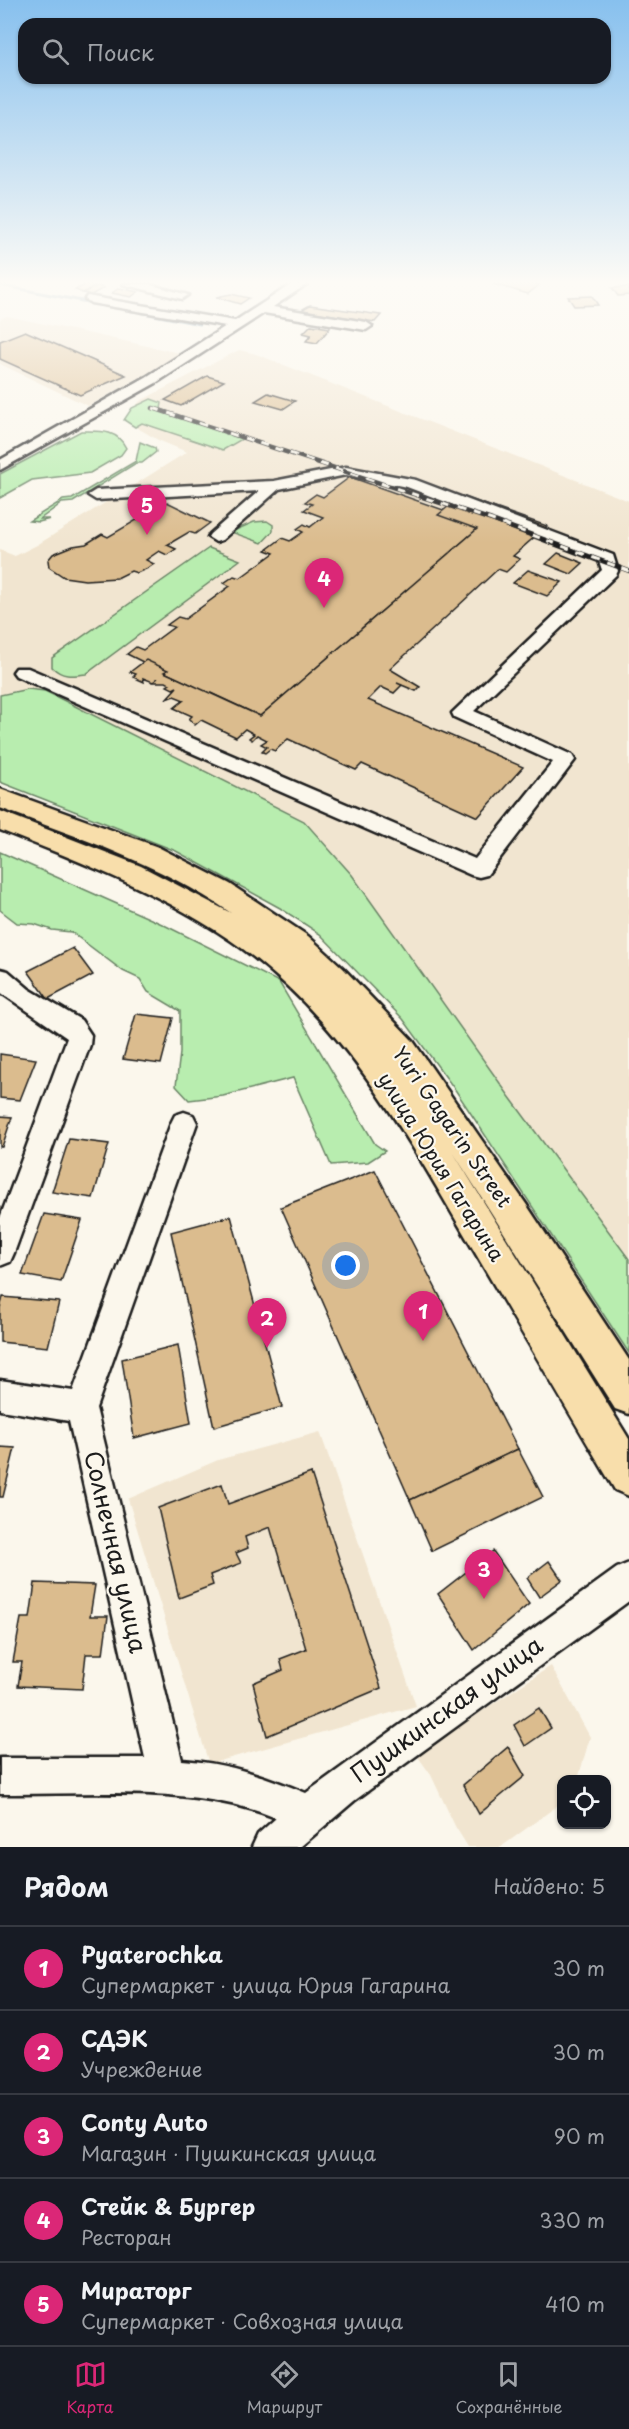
<!DOCTYPE html>
<html lang="ru">
<head>
<meta charset="utf-8">
<style>
	:root { --surface:#171b24; --page:#242831; --text:#f1f3f6; --muted:#9ea1a6; --line:#363941; --accent:#db2777 }
	body { margin:0; font-family:"Playpen Sans",sans-serif; background:var(--page); color:var(--text) }
	.controls { position:absolute; right:18px; bottom:18px; display:grid; overflow:hidden; border-radius:12px; box-shadow:0 2px 4px #0004 }
	.controls button { width:54px; height:54px; display:grid; place-items:center; padding:0; border:0; border-bottom:2px solid var(--line); background:var(--surface); color:var(--text); font:30px sans-serif }
	.you { position:absolute; left:346px; top:1266px; width:21px; height:21px; margin:-15px; border:4px solid #fff; border-radius:50%; background:#1a73e8; box-shadow:0 0 0 9px #1a73e833 }
	.badge { display:grid; place-items:center; width:39px; height:39px; border-radius:50%; background:var(--accent); color:#fff; font-size:20px; font-weight:700 }
	.pin { position:absolute; translate:-50% -50px; filter:drop-shadow(0 2px 3px #0008) }
	.pin::after { content:''; position:absolute; top:32px; width:21px; height:18px; background:inherit; clip-path:polygon(0 0,100% 0,50% 100%) }
	.list { margin:0; padding:0; list-style:none }
	h2 { display:flex; justify-content:space-between; align-items:center; height:78px; margin:0; padding:0 24px; font-size:26px }
	h2 small { font-size:20px; font-weight:400; color:var(--muted) }
	.list li { display:grid; grid-template-columns:39px 1fr auto; gap:18px; align-items:center; box-sizing:border-box; height:84px; padding:0 24px; border-top:2px solid var(--line) }
	.list b { display:block; font-size:22px; white-space:nowrap }
	.list p { margin:0; font-size:20px; white-space:nowrap; color:var(--muted) }
	.list em { font-size:20px; font-style:normal; color:var(--muted) }
	.icon { flex:none; width:33px; height:33px; fill:none; stroke:currentColor; stroke-width:2; stroke-linecap:round; stroke-linejoin:round }
	.map { position:relative; flex:none; width:629px; height:1847px; overflow:hidden }
	.search { position:absolute; background:var(--surface); box-shadow:0 2px 4px #0004; left:18px; right:18px; top:18px; height:66px; display:flex; align-items:center; gap:15px; box-sizing:border-box; padding:0 21px; border-radius:18px; color:var(--muted); font-size:22px }
	.sheet { height:498px; background:var(--surface) }
	nav { display:flex; justify-content:space-around; align-items:center; box-sizing:border-box; height:84px; border-top:2px solid var(--line); background:var(--surface); font-size:16px; color:var(--muted) }
	nav a { display:grid; justify-items:center; gap:3px }
	nav .on { color:var(--accent) }
	.map>svg:first-child { display:block }
</style>
</head>
<body>
<div class="map">
<svg width="629" height="1847" viewBox="0 0 629 1847">
	<rect width="100%" height="100%" fill="#fbf7ec"/>
	<filter id="ink" filterUnits="userSpaceOnUse"><feTurbulence type="fractalNoise" baseFrequency=".0167" numOctaves="2"/><feDisplacementMap in="SourceGraphic" scale="12" xChannelSelector="R" yChannelSelector="G"/><feConvolveMatrix kernelMatrix="1 2 1 2 8 2 1 2 1" color-interpolation-filters="sRGB"/></filter>
	<g filter="url(#ink)">
		<g fill="#f1e5d0">
			<path d="M7,316L180,353L162,366L88,406L0,364V319Z"/>
			<path d="M239,350L256,354L629,501V1299L351,890L0,759V550L15,556L37,545L187,452L158,440L124,420L140,401Z"/>
			<path d="M320,1432L416,1706L209,1764L128,1499L218,1460Z"/>
			<path d="M551,1666L590,1737L578,1779L562,1780L561,1803L501,1847H468L455,1826L431,1775L416,1754Z"/>
		</g>
		<g fill="#b8edaf" stroke="#6a8466" stroke-width="1.5">
			<path d="M151,399L162,403L161,409L242,439L223,450L142,423L135,427L124,420L132,408Z"/>
			<path d="M81,431C100,431 117,429 126,448L121,455L90,473L32,480L0,498V474Z"/>
			<path d="M140,442L155,448L156,452L142,463H136L73,502L62,503L40,519H50L39,522L29,521L63,500L72,499L136,461Z"/>
			<path d="M267,521L273,525V531L262,543L231,532L254,522Z"/>
			<path d="M209,548L240,560L86,674C71,676 62,677 52,667V658Z"/>
			<path d="M28,689L45,691L304,821L352,875L509,1096L629,1259V1353L456,1091L403,1019L320,934L280,908L176,851L0,782V695Z"/>
			<path d="M0,852L162,924L279,982L375,1144L385,1151L368,1162L331,1165L293,1078L223,1096L189,1100L176,1086L180,1053V1011L148,992L140,979L123,971L71,932L52,930L34,924L17,923L0,910Z"/>
		</g>
		<g fill="none" stroke-linecap="round" stroke-linejoin="round">
			<path stroke="#668a9f" stroke-width="3" d="M0,285L200,324"/>
		</g>
		<g fill="#dbbc8e" stroke="#1c1c1c" stroke-width="1.5">
			<path d="M87,284L96,286L83,293L75,290Z"/>
			<path d="M493,284H537L539,285L528,294Z"/>
			<path d="M97,286L104,288L91,295L83,293Z"/>
			<path d="M629,287V295L618,296L612,288Z"/>
			<path d="M119,288L138,292L131,297L112,293Z"/>
			<path d="M231,294L249,298L240,304L216,297Z"/>
			<path d="M592,296L598,305L574,306L568,297Z"/>
			<path d="M310,305L381,315L375,322L301,310Z"/>
			<path d="M311,325L330,328L317,343L306,341L311,335L303,333Z"/>
			<path d="M25,331L126,375L80,395L0,359V341Z"/>
			<path d="M207,376L224,381L181,406L165,400Z"/>
			<path d="M268,393L295,401L283,409L255,401Z"/>
			<path d="M350,477L483,524L429,571L436,573L428,581L421,578L417,582L424,585L416,591L409,588L362,628L369,631L360,639L353,636L309,674L316,677L306,686L299,683L260,716L211,693L203,699L187,692L194,686L164,672L157,678L136,668L143,662L127,654L136,647L143,650L174,627L167,625L178,617L185,619L230,586L224,583L234,576L240,578L274,553L266,550L282,538L290,541L303,532L297,529L304,524L310,527L323,517L304,510L312,504L305,502L316,494L323,497Z"/>
			<path d="M461,496L547,526L513,556L520,559L506,572L498,569L390,669L420,687L416,691L397,683L402,685L394,693L381,687L368,700L523,767L478,817L362,764L356,770L288,739L275,751L270,749L265,753L262,752L267,747L261,744L267,740L257,735L252,740L249,738L254,734L245,729L236,737L201,720L195,725L189,719L192,716L174,708L184,700L174,696L166,699L177,687L173,689L167,686L170,684L166,682H153L158,678L153,682L143,678L144,682L133,677L136,674L130,672L146,660L168,670L164,672L260,716L477,529L438,515Z"/>
			<path d="M167,502L210,523L195,534L189,532L167,545L176,549L167,555L159,551L146,560L154,564L148,568L137,573L131,571L117,578L85,580L64,577L49,567L48,560L53,554L73,546L86,544L102,534L108,537Z"/>
			<path d="M558,553L583,563L571,574L546,564Z"/>
			<path d="M528,570L562,582L547,596L513,583Z"/>
			<path d="M73,948L93,975L48,999L28,971Z"/>
			<path d="M136,1014L173,1018L161,1064L123,1059Z"/>
			<path d="M0,1054L36,1059L20,1100L0,1098Z"/>
			<path d="M0,1116L12,1117L2,1147H0Z"/>
			<path d="M69,1139L109,1144L93,1198L52,1192Z"/>
			<path d="M375,1170L518,1449L410,1500L281,1207Z"/>
			<path d="M44,1214L82,1220L61,1282L22,1275Z"/>
			<path d="M231,1216L282,1407L214,1427L171,1232Z"/>
			<path d="M3,1297L59,1302L48,1347L0,1342V1308Z"/>
			<path d="M178,1345L191,1423L134,1438L122,1359Z"/>
			<path d="M0,1447L15,1448L3,1497H0Z"/>
			<path d="M518,1449L543,1497L432,1551L410,1500Z"/>
			<path d="M311,1473L381,1688L267,1736L253,1683L283,1670L280,1659L306,1649L270,1527L245,1537L248,1548L236,1553L241,1563L210,1575L213,1585L179,1598L158,1508L222,1484L228,1504Z"/>
			<path d="M493,1551L529,1604L474,1650L438,1594Z"/>
			<path d="M549,1561L562,1580L539,1597L527,1578Z"/>
			<path d="M35,1583L95,1585L90,1616H108L103,1654H86L82,1689L18,1686L22,1662H13L21,1618H30Z"/>
			<path d="M539,1708L551,1728L525,1746L514,1725Z"/>
			<path d="M508,1747L525,1776L479,1814L463,1785Z"/>
		</g>
		<g fill="none" stroke-linecap="round" stroke-linejoin="round">
			<g stroke="#1c1c1c" stroke-width="5">
				<g id="minor">
					<path d="M123,284H148L188,295L182,299Z"/>
					<path d="M292,284H307L273,307L366,322L372,326L366,330L264,313L156,383L0,470V460L146,377L226,326L91,303L85,299L87,296L235,321Z"/>
					<path d="M346,467L416,480L613,555L618,571L616,575L474,711L572,755L575,760L487,875L479,877L471,875L16,676L13,672L16,668H28L475,859L553,762L454,717L452,713L602,570L599,561L407,487L346,475L279,489L222,540L216,542L208,537L210,534L259,491L96,500L88,495L96,490L274,481Z"/>
					<path d="M0,969L8,971L29,989L81,1020L91,1035L90,1045L14,1253L10,1262L0,1266V1218L67,1038L0,992Z"/>
					<path d="M184,1112L193,1115L197,1123L96,1408L182,1760C227,1763 265,1776 306,1793L617,1568L629,1563V1601L354,1801L300,1847H252L258,1834L276,1818C194,1784 88,1795 0,1794V1758H145L69,1421L0,1410V1380L73,1391L171,1123L175,1115Z"/>
				</g>
			</g>
			<g stroke="#1c1c1c" stroke-width="5">
				<path id="major" d="M0,789L158,847L230,884L308,936L343,968L413,1041L526,1204L629,1360V1414L615,1409L453,1152L629,1439V1496L615,1490C566,1408 518,1326 470,1244C407,1136 346,1025 243,949C170,896 84,863 0,830V811L141,866L231,913C161,864 79,838 0,808Z"/>
			</g>
			<use href="#minor" fill="#fbf7ec" fill-rule="evenodd"/>
			<use href="#major" fill="#f8deab" fill-rule="evenodd"/>
			<g stroke="#1c1c1c" stroke-width="4.5">
				<path id="rail" d="M153,408L492,520L629,571"/>
			</g>
			<use href="#rail" stroke="#fbf7ec" stroke-width="3" stroke-dasharray="8" stroke-linecap="butt"/>
		</g>
	</g>
	<linearGradient id="sky" x2="0" y2="1"><stop stop-color="#87c0ee"/><stop offset="0.52" stop-color="#fdfbf6"/><stop offset="1" stop-color="#fdfbf6" stop-opacity="0"/></linearGradient>
	<rect width="629" height="543" fill="url(#sky)"/>
	<g text-anchor="middle" stroke-width="4.5" stroke-linejoin="round" paint-order="stroke">
		<g font-size="20" fill="#1c1c1c" stroke="#fbf7ec">
			<text transform="translate(452 1127) rotate(55)" y="7">Yuri Gagarin Street</text>
			<text transform="translate(441 1167) rotate(58)" y="7">улица Юрия Гагарина</text>
		</g>
		<g font-size="24" fill="#1c1c1c" stroke="#fbf7ec">
			<text transform="translate(115 1552) rotate(77)" y="8">Солнечная улица</text>
			<text transform="translate(447 1710) rotate(-36)" y="8">Пушкинская улица</text>
		</g>
	</g>
</svg>
<div class="controls">
<button><svg class="icon" aria-label="locate" viewBox="0 0 24 24"><circle cx="12" cy="12" r="6"/><path d="M12 2v4M12 18v4M2 12h4M18 12h4"/></svg></button>
</div>
<div class="you"></div>
<div class="pin badge" style="left:423px;top:1341px">1</div>
<div class="pin badge" style="left:267px;top:1348px">2</div>
<div class="pin badge" style="left:484px;top:1599px">3</div>
<div class="pin badge" style="left:324px;top:608px">4</div>
<div class="pin badge" style="left:147px;top:535px">5</div>
<div class="search"><svg class="icon" aria-label="search" viewBox="0 0 24 24"><circle cx="10" cy="10" r="6"/><path d="M15 15l6 6"/></svg>Поиск</div>
</div>
<section class="sheet">
<h2>Рядом<small>Найдено: 5</small></h2>
<ul class="list">
<li><span class="badge">1</span><div><b>Pyaterochka</b><p>Супермаркет · улица Юрия Гагарина</p></div><em>30 m</em></li>
<li><span class="badge">2</span><div><b>СДЭК</b><p>Учреждение</p></div><em>30 m</em></li>
<li><span class="badge">3</span><div><b>Conty Auto</b><p>Магазин · Пушкинская улица</p></div><em>90 m</em></li>
<li><span class="badge">4</span><div><b>Стейк &amp; Бургер</b><p>Ресторан</p></div><em>330 m</em></li>
<li><span class="badge">5</span><div><b>Мираторг</b><p>Супермаркет · Совхозная улица</p></div><em>410 m</em></li>
</ul>
</section>
<nav>
<a class="on"><svg class="icon" aria-label="map" viewBox="0 0 24 24"><path d="M3 6l6-2 6 2 6-2v14l-6 2-6-2-6 2zM9 4v14M15 6v14"/></svg>Карта</a>
<a><svg class="icon" aria-label="directions" viewBox="0 0 24 24"><path d="M12 3l9 9-9 9-9-9zM9 14v-3h6M13 9l2 2-2 2"/></svg>Маршрут</a>
<a><svg class="icon" aria-label="saved" viewBox="0 0 24 24"><path d="M7 4h10v16l-5-4-5 4z"/></svg>Сохранённые</a>
</nav>
</body>
</html>
